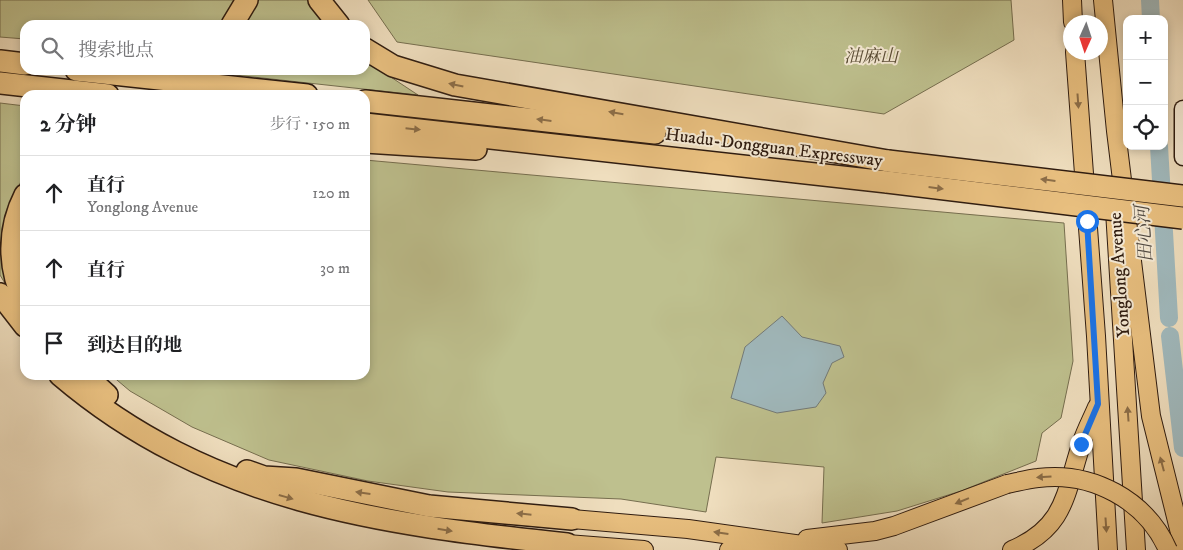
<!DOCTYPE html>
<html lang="zh">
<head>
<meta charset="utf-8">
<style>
	:root { --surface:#fff; --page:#f6f6f6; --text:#202124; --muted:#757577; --line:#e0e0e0 }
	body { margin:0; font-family:"IM FELL DW Pica","Noto Serif SC",serif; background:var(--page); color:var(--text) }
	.controls { position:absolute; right:15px; top:15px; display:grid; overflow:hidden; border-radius:10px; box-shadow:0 2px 8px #0003 }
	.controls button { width:45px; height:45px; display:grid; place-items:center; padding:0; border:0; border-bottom:1px solid var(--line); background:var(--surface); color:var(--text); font:25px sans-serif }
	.compass { position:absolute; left:1063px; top:15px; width:45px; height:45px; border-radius:50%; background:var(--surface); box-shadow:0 2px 8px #0003; rotate:183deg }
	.stop { position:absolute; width:15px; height:15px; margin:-11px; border:4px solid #1a73e8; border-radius:50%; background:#fff }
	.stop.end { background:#1a73e8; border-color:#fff; box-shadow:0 1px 5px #0008 }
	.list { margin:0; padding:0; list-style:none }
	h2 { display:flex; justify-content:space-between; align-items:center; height:65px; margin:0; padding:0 20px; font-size:21px }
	h2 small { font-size:16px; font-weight:400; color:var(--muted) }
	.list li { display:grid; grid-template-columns:32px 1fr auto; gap:15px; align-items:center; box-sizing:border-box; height:75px; padding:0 20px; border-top:1px solid var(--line) }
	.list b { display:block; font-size:19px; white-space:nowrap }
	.list p { margin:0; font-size:16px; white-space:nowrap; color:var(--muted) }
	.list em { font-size:16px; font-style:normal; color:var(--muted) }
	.icon { flex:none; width:28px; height:28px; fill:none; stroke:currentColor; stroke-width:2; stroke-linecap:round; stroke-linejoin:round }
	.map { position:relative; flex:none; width:1183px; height:550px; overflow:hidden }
	.search { position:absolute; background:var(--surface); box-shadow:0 2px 8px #0003; left:20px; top:20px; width:350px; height:55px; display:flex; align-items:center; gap:12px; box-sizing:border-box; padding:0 18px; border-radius:15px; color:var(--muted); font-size:19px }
	.panel { position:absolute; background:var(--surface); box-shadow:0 2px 8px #0003; left:20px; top:90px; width:350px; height:290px; border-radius:15px }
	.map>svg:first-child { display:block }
</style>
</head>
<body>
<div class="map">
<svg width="1183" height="550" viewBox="0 0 1183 550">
	<rect width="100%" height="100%" fill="#efdebe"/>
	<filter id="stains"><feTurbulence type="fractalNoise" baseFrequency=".004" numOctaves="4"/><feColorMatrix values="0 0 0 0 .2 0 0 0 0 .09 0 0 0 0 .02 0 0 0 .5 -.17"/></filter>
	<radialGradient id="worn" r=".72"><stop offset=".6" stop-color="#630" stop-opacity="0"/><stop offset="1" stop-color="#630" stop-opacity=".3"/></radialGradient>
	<g fill="#bec08e" stroke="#766e4f">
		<path d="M0,0H237L232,13L218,25H25V39L0,37Z"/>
		<path d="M254,0H312L330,25H241Z"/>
		<path d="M368,0H1011L1014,40L884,114L397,42Z"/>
		<path d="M365,60L418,95L189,70H365Z"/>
		<path d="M0,103L25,106V174L11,200L6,233L15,300L0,275Z"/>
		<path d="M365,160L1064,223L1073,361L1061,418L1042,433L1036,461L961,491L897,511L822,523L824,467L716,457L706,512L621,499L448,492L368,481L269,460L192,427L130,391L111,375H365Z"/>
	</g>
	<path fill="#a0b9bd" stroke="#737a78" d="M782,316L802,337L840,346L844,357L832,363L823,383L826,393L816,407L777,413L731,398L745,347Z"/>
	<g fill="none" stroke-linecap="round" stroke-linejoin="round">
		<g stroke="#a0b9bd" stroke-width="18">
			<path d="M1150,0L1151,19"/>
			<path d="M1159,146L1169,318"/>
			<path d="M1170,336L1183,448"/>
		</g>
		<g stroke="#2f1c10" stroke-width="19">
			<path id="secondary" d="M1183,109V157"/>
		</g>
		<g stroke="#2f1c10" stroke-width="20">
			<g id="primary">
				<path d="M1072,0L1073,22"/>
				<path d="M1103,0L1116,131L1151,416L1183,545"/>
				<path d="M1075,52L1096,336L1108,550"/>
				<path d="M1115,211L1136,550"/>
				<path d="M572,519L688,529L838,550"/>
				<path d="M807,539L875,531L894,526L1007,484"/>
				<path d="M567,544L644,550"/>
				<path d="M729,550H766"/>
				<path d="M1012,550C1067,527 1065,492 1082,442C1086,430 1092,419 1097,407"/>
			</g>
		</g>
		<g stroke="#2f1c10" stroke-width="24">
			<g id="highway">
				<path d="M319,0L339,25"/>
				<path d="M232,25L247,0"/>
				<path d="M365,49L393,66L455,85L888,161"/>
				<path d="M0,61L25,64"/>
				<path d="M76,70L307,95"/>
				<path d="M0,83L108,95"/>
				<path d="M365,101L655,133"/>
				<path d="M365,124L887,182"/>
				<path d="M365,142L476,149"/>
				<path d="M25,195C7,230 8,269 25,303"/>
				<path d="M0,294L25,326"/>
				<path d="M60,375C209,502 380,524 567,544"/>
				<path d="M85,375L107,395"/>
				<path d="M247,471L264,477L296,479L429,506L572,519"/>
			</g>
		</g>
		<use href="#secondary" stroke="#f5ead5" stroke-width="16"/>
		<use href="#primary" stroke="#e8bf7f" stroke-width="18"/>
		<use href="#highway" stroke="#e8bf7f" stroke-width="21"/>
		<g stroke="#2f1c10" stroke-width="20" stroke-linecap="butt">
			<path id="primary-bridge" d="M1007,484C1017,482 1028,479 1038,478C1092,471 1146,500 1168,550"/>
		</g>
		<g stroke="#2f1c10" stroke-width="24" stroke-linecap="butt">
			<g id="highway-bridge">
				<path d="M888,161L1183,196"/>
				<path d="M887,182L1183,218"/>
			</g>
		</g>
		<use href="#primary-bridge" stroke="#e8bf7f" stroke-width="18"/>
		<use href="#highway-bridge" stroke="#e8bf7f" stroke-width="21"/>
	</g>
	<defs><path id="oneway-solid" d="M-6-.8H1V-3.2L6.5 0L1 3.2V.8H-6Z" transform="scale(1.25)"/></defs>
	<g fill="#8c6e48">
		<use href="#oneway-solid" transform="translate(456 85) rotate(-168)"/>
		<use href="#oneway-solid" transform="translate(1078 101) rotate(86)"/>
		<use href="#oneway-solid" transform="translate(616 113) rotate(-170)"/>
		<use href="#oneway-solid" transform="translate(544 120) rotate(-173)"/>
		<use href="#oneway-solid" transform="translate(413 129) rotate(6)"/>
		<use href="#oneway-solid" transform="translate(1048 180) rotate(-173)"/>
		<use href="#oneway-solid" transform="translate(936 188) rotate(7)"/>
		<use href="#oneway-solid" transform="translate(1128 414) rotate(-94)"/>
		<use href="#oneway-solid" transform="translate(1162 464) rotate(-105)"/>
		<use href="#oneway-solid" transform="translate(1044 477) rotate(176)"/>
		<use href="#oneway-solid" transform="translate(363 493) rotate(-172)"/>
		<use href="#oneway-solid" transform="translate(286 497) rotate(16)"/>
		<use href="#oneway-solid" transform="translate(962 501) rotate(158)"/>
		<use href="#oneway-solid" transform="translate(524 514) rotate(-174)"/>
		<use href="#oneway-solid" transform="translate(1106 525) rotate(86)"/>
		<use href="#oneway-solid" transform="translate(445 530) rotate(9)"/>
		<use href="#oneway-solid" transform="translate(721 533) rotate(-172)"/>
	</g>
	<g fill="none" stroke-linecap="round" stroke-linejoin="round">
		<path stroke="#1a73e8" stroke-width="6" d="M1081,444L1098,404L1087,221"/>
	</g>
	<g text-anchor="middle" stroke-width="4" stroke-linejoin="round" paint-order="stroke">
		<g font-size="18" font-style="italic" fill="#5a4d36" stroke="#f5ead5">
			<text x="871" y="62">油麻山</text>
		</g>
		<g font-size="18" fill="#2f1c10" stroke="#f5ead5">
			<text transform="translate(774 147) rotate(7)" y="6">Huadu-Dongguan Expressway</text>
			<text transform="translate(1119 275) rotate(-94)" y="6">Yonglong Avenue</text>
		</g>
		<g font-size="19" font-style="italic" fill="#514b44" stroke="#f5ead5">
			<text transform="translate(1143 234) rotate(-94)" y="7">田心河</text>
		</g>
	</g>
	<rect width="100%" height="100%" filter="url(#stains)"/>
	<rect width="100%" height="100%" fill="url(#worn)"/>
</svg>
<div class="controls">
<button>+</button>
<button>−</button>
<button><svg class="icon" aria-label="locate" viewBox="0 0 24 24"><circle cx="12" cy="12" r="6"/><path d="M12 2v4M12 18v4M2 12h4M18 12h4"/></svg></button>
</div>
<svg class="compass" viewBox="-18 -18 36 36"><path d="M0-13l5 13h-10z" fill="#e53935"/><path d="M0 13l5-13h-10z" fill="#757577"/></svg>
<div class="stop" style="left:1087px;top:221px"></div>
<div class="stop end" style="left:1081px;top:444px"></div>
<div class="search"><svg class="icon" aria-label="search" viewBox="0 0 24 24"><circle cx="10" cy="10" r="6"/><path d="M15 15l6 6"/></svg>搜索地点</div>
<section class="panel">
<h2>2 分钟<small>步行 · 150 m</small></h2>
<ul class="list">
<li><svg class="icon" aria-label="ahead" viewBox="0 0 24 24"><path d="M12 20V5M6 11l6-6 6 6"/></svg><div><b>直行</b><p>Yonglong Avenue</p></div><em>120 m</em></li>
<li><svg class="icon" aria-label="ahead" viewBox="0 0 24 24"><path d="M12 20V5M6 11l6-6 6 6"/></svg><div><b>直行</b></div><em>30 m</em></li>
<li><svg class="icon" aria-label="arrive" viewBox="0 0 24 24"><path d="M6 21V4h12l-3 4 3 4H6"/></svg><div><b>到达目的地</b></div></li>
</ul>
</section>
</div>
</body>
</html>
